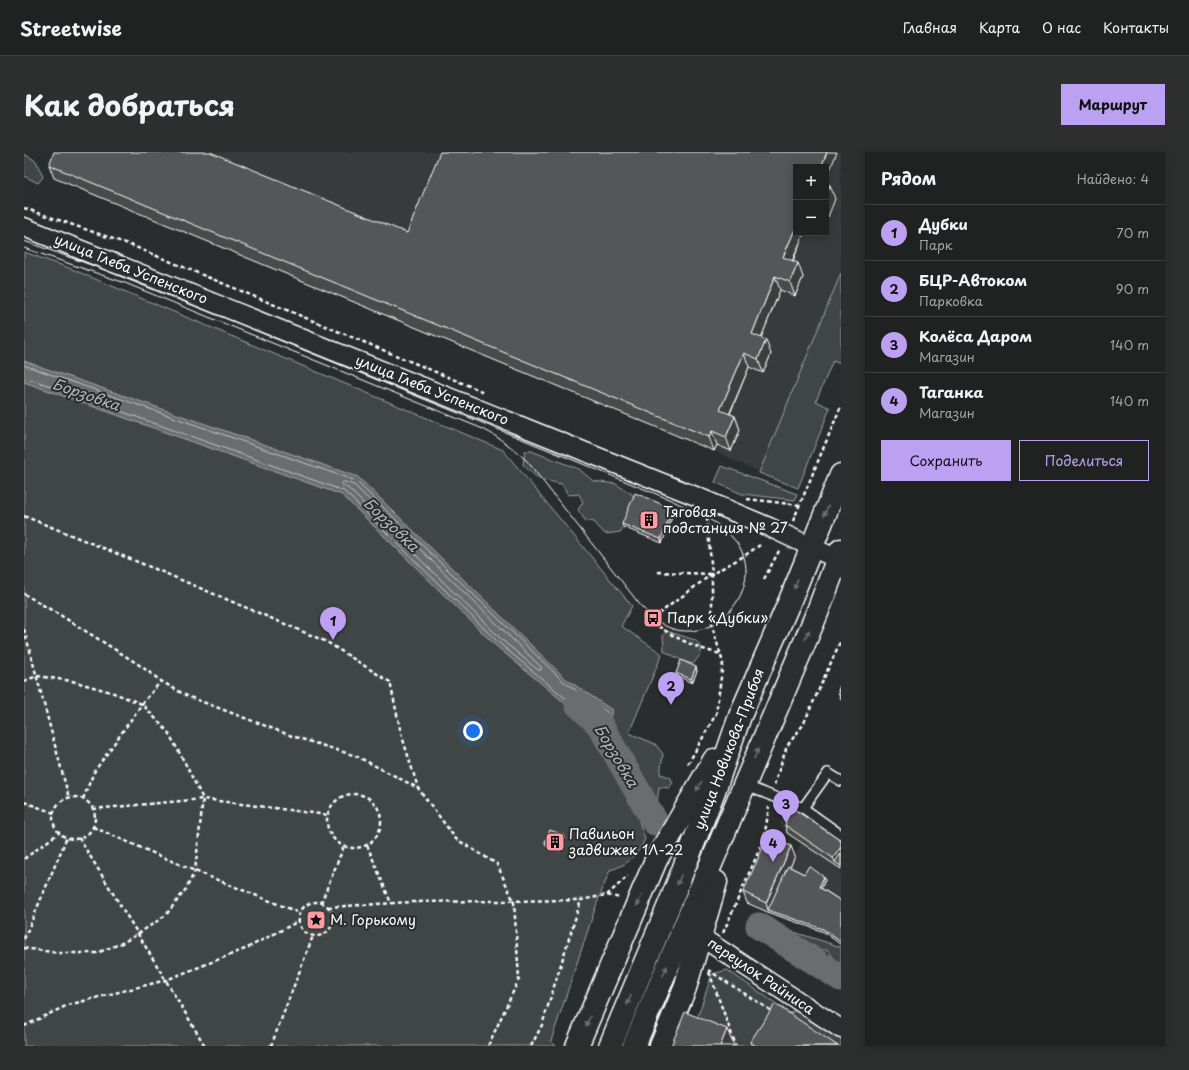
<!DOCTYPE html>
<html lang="ru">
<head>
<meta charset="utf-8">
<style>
	:root { --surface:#202222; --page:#2d2f2f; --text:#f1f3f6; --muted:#a2a4a5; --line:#3d3f40; --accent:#bca0f2 }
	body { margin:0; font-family:"Playpen Sans",sans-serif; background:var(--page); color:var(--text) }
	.controls { position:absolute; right:12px; top:12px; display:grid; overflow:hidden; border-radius:0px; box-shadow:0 2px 10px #0003 }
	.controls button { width:36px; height:36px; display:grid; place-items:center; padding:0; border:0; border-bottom:1px solid var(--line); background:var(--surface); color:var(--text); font:20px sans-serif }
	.you { position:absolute; left:449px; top:579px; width:14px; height:14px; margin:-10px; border:3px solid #fff; border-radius:50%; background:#1a73e8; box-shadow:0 0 0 6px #1a73e833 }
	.badge { display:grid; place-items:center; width:26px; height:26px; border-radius:50%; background:var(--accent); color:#111; font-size:13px; font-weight:700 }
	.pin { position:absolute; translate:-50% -33px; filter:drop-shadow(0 1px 2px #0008) }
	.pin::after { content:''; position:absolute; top:21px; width:14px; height:12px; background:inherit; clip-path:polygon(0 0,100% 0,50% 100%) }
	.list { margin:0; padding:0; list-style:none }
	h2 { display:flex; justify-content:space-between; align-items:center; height:52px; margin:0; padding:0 16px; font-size:17px }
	h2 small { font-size:13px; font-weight:400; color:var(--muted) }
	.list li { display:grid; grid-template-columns:26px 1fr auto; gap:12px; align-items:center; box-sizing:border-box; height:56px; padding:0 16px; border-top:1px solid var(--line) }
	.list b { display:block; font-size:15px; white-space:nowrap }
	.list p { margin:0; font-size:13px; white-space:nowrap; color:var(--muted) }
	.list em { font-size:13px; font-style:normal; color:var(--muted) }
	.actions { display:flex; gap:8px; padding:12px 16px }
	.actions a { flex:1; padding:9px 0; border:1px solid var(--accent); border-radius:0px; text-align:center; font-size:14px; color:var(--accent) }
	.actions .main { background:var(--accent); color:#111 }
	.map { position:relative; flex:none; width:817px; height:894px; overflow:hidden; border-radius:0px }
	header { display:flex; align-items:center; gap:24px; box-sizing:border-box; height:56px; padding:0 20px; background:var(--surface); border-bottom:1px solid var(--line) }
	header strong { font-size:19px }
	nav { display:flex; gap:22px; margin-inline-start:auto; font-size:14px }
	.intro { display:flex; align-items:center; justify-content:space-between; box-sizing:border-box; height:96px; padding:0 24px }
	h1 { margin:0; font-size:28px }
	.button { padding:10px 18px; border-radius:0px; background:var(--accent); color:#111; font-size:14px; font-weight:700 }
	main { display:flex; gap:24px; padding:0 24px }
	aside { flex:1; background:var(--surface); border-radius:0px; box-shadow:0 2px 10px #0003 }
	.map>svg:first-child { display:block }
</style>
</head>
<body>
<header>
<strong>Streetwise</strong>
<nav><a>Главная</a><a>Карта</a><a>О нас</a><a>Контакты</a></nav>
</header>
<div class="intro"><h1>Как добраться</h1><a class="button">Маршрут</a></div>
<main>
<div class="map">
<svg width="817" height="894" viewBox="0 0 817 894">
	<rect width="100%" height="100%" fill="#2a2d2e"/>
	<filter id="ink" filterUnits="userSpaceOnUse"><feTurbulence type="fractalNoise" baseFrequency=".025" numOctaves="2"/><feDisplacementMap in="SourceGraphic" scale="8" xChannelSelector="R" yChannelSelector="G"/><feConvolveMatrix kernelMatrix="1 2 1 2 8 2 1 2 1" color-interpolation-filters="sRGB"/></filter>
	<g filter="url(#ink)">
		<g fill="#373a3b" fill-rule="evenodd">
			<path d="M41,0H817V123L736,320L690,299L30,26ZM772,15H802V81H772Z"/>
			<path d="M763,658L817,694V793L800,780L746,761L778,689L756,673Z"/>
		</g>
		<g fill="#414445" stroke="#a0a2a2">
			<path d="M0,2L12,9L19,25L14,31L0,24Z"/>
			<path d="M0,100L45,116L479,298L608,454L597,474L638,502L605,581L631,592L639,602L636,622L646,625L649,630L645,636L635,635L632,660L629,665L622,664L615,669L621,687C613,704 604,713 586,718L573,751L527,889L532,894H0Z"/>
			<path d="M817,121V212L809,209L792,249L806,256L774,336L735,321Z"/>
			<path d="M501,299H507L555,317L569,329L592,332L609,343L611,360L596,380L581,382L570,370L561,368L554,358L559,350L555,342L544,343L538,332L515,327L499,313Z"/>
			<path d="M698,314L773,342L771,348L718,342L691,330Z"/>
			<path d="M643,479L671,488L677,494V502L669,512L659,509L640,499L639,483Z"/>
			<path d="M748,773L817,795V812L811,808L804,798L757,797L735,785Z"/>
			<path d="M703,818L766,861L788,851L817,872V894H707L671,873L688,822Z"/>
		</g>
		<path fill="#6a6c6d" stroke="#a6a7a7" d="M0,209L334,325L542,527L588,558L583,577L577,581L472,494L318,343L0,230Z"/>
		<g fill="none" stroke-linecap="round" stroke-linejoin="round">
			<g stroke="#c3c4c5" stroke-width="1">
				<path d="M0,213L332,329L540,530L583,560L580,574L576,575L475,491L320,339L12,229L0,227"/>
				<path d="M320,330L330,333L517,515V518H514L478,488L324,336L318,333V331Z"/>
				<path d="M552,546H554L577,562V567H574L552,549Z"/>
			</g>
			<g stroke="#6a6c6d" stroke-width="27">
				<path d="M554,552L576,573L631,670"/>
				<path d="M735,774L817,826"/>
			</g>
			<g stroke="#fff" stroke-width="12">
				<g id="service">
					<path d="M720,633L779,656L804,621L817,629"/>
					<path d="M779,656L817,683"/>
				</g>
			</g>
			<g stroke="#fff" stroke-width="21">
				<g id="minor">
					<path d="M0,75L674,345L745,375L813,407"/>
					<path d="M677,785L817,877"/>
				</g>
			</g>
			<g stroke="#fff" stroke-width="25">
				<g id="primary">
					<path d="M553,894L632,708L690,608"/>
					<path d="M586,894L648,746L690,639L716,564L767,446L817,323"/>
					<path d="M610,894C670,751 730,608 791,466C800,444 808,421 817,398"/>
					<path d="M637,894L661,836L692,730"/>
				</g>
			</g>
			<g stroke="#fff" stroke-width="2.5" stroke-dasharray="4 3" stroke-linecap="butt">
				<path d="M0,56L104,92L460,240"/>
				<path d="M723,347L776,353"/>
				<path d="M0,364L136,419L303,490L366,530L377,581L394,636L432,687L473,712L490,750L495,827L464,894"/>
				<path d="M769,369L817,254"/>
				<path d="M634,420L687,422"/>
				<path d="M740,427L756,397"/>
				<path d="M0,442L36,463L114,512L137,529L163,544L268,584L332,604L394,636"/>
				<path d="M623,466C645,483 670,496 697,502"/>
				<path d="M629,466L688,422L720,404L736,393"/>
				<path d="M0,477L45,646"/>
				<path d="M0,529L13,524L48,529L87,540L118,552L144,580L161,611L179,647L171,719L162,737L142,763L114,782L98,791L73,801H35L0,796"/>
				<path d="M664,612L692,562L699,511L688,474V422L683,367"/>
				<path d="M750,633L763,594L779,573L817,488"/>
				<circle cx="330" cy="669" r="27"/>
				<circle cx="50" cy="666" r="21"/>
				<path d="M59,647L70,620L118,552L137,529"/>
				<path d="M0,650L30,661"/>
				<path d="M69,657L179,647L304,663"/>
				<path d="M69,675L171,719L276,761"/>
				<path d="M55,686L114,782L181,894"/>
				<path d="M343,693L367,751"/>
				<path d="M0,707L36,680"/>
				<path d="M583,743L604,724"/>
				<circle cx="292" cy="767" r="17"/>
				<path d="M297,751L320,694"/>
				<path d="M304,755L388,750L557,748L582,743L597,746"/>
				<path d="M699,781L740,687L745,655"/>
				<path d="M0,787L43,685"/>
				<path d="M684,818L749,860"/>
				<path d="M685,820L712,894"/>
				<path d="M0,874L44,853L142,828L221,797L275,769"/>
				<path d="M247,894L289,784"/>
				<path d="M507,894L518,873L557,748"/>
			</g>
			<use href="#service" stroke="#2a2d2e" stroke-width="9"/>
			<use href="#minor" stroke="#2a2d2e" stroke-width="18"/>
			<use href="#primary" stroke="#2a2d2e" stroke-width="22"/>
			<path stroke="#fff" stroke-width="1" d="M0,89L106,127L647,348C670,360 697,369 713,391C742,432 696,491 649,477C636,473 626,463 617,454L503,309C489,296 476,286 459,277L101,131L0,96"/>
		</g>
		<g fill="#494b4c" stroke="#fff">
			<path d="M25,13L383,81L772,15V81H780L769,109L779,125L771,144L756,138L737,186L747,202L739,221L725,215L706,262L711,264L716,278L707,299L693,293L690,299L30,26Z"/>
			<path d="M650,360L638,391L599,375L598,372Z"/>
			<path d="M672,515L673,519L668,531L653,524L652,521Z"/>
			<path d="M817,531V548L814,539Z"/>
			<path d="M761,673L817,689V717L763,681Z"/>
			<path d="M539,683L540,687L535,699L522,694L521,690Z"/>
			<path d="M771,704L766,715L780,722L800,725L801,728L797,736L817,749V793L800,780L746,761L723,751L719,740Z"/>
			<path d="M726,890L814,894H728Z"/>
		</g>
		<g fill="#3c3d3e" stroke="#fff">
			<path d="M803,0H813L802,28V15H797Z"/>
			<path d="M806,33L811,47L804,65L802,60V43Z"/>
			<path d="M772,75V81H780L764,119L759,105Z"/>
			<path d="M774,111L779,125L771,144L766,130Z"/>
			<path d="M751,124L756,138L733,196L728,182Z"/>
			<path d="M742,188L747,202L739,221L734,207Z"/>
			<path d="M720,201L725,215L701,272L696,258Z"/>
			<path d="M711,264L716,278L707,299L702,285Z"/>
			<path d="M688,279L693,293L690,299L685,285Z"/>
			<path d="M649,357L650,360L638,391L637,387Z"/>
			<path d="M672,515L673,519L668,531L667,527Z"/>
			<path d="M539,683L540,687L535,699L533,696Z"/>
			<path d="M767,694L771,704L747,759L744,758L742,751Z"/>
			<path d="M817,695V706L811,710L809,706Z"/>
			<path d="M800,725L801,728L796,739L795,735Z"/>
			<path d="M703,877L710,894H696Z"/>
		</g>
		<g fill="#555758" stroke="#fff">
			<path d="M30,0H186L383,81L416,0H803L797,15H772V75L759,105L774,111L766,130L751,124L728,182L742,188L734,207L720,201L696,258L711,264L702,285L688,279L685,285L25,13Z"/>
			<path d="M802,31L806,33L802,43Z"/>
			<path d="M611,341L649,357L637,387L598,372Z"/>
			<path d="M657,508L672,515L667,527L652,521Z"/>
			<path d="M817,531V541L814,539Z"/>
			<path d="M767,655L817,689V695L809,706L761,673Z"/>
			<path d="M526,678L539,683L533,696L521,690Z"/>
			<path d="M744,684L767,694L742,751L719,740Z"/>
			<path d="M817,701V714L811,710Z"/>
			<path d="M764,714L780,722L785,714L800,725L795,735L817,749V790L799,777L744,758Z"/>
			<path d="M751,852L814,894H732L726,890Z"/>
			<path d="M661,860L703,877L696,894H647Z"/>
		</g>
		<defs><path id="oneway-solid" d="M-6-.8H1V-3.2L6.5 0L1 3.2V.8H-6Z"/></defs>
		<g fill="#6a6c6d">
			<use href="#oneway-solid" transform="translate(802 359) rotate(113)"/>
			<use href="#oneway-solid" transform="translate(772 432) rotate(112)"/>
			<use href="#oneway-solid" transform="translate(783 483) rotate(-66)"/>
			<use href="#oneway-solid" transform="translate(732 602) rotate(-68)"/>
			<use href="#oneway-solid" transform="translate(675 634) rotate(120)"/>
			<use href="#oneway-solid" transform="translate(655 728) rotate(111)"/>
			<use href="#oneway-solid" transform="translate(615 749) rotate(113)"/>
			<use href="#oneway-solid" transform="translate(641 819) rotate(-67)"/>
			<use href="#oneway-solid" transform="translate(605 848) rotate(113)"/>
			<use href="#oneway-solid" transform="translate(564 869) rotate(113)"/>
		</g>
	</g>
	<defs>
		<g id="building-square" transform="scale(1)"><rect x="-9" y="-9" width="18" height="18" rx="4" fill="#ff9aa2" stroke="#2a2d2e"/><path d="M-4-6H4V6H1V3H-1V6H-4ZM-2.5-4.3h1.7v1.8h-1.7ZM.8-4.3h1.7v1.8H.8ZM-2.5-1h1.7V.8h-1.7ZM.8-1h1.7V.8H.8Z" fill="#111"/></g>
		<g id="bus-square" transform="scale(1)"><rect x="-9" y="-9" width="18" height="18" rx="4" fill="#ff9aa2" stroke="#2a2d2e"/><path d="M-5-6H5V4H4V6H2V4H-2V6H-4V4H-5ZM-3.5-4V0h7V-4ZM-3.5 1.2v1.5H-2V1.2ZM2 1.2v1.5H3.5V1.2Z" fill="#111"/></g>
		<g id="sight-square" transform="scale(1)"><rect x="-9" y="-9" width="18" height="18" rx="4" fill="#ff9aa2" stroke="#2a2d2e"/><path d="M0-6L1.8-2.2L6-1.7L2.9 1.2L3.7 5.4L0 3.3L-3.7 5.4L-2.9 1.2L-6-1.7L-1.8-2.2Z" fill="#111"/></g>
	</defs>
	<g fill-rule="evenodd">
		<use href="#building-square" x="625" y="368"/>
		<use href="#bus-square" x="629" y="466"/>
		<use href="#building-square" x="531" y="690"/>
		<use href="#sight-square" x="292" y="768"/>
	</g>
	<g text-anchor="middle" stroke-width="4" stroke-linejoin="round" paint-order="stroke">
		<g font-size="14" fill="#fff" stroke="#2a2d2e">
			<text transform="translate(107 117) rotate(22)" y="5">улица Глеба Успенского</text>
			<text transform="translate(408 238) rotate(22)" y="5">улица Глеба Успенского</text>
			<text transform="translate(705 597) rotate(-69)" y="5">улица Новикова-Прибоя</text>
			<text transform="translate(737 824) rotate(34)" y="5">переулок Райниса</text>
		</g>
		<g font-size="14" fill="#fff" stroke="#2a2d2e" text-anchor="start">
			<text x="639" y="365">Тяговая<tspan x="639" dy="16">подстанция № 27</tspan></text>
			<text x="643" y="471">Парк «Дубки»</text>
			<text x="545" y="687">Павильон<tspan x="545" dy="16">задвижек 1Л-22</tspan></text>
			<text x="306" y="773">М. Горькому</text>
		</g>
		<g font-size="15" font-style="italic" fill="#b4b6b6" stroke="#2a2d2e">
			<text transform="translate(62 243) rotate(19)" y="5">Борзовка</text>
			<text transform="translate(367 373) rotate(44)" y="5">Борзовка</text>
			<text transform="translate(592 604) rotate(59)" y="5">Борзовка</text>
		</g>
	</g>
</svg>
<div class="controls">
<button>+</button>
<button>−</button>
</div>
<div class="you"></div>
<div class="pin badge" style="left:309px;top:488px">1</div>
<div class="pin badge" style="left:647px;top:553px">2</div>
<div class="pin badge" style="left:762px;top:671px">3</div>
<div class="pin badge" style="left:749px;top:710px">4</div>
</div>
<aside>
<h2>Рядом<small>Найдено: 4</small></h2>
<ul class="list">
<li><span class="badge">1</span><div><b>Дубки</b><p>Парк</p></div><em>70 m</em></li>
<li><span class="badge">2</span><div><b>БЦР-Автоком</b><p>Парковка</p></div><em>90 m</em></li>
<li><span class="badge">3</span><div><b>Колёса Даром</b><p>Магазин</p></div><em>140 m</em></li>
<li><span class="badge">4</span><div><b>Таганка</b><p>Магазин</p></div><em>140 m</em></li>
</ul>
<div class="actions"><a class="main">Сохранить</a><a>Поделиться</a></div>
</aside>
</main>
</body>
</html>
